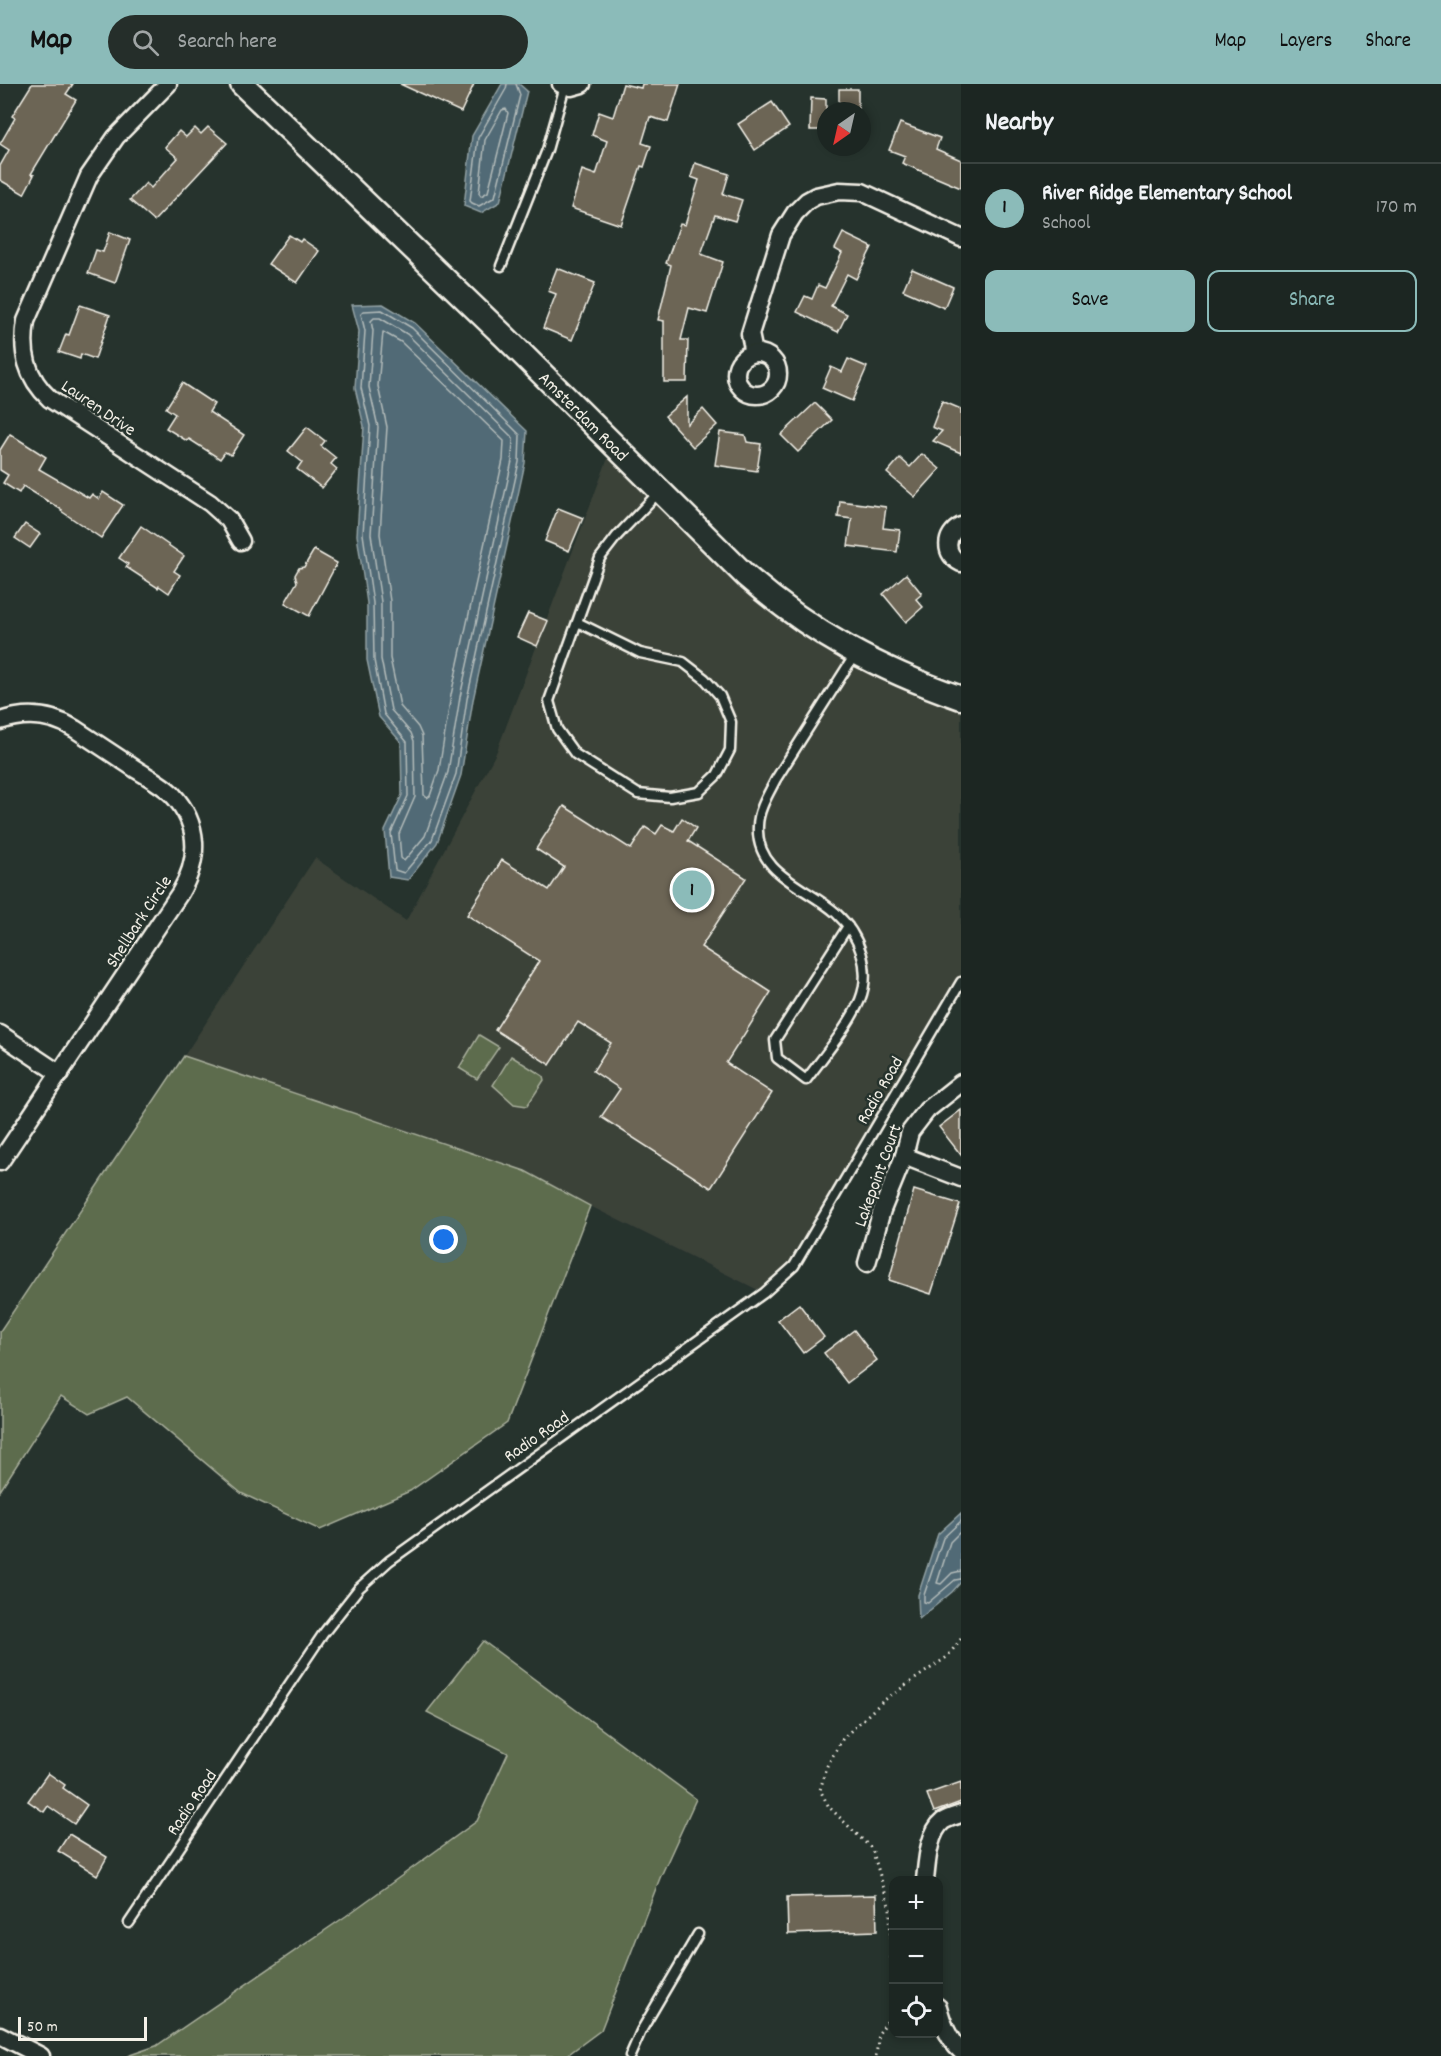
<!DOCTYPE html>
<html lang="en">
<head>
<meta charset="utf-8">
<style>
	:root { --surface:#1c2622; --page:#252e2a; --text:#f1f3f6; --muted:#a0a5a5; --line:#3a4340; --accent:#8bbbb9 }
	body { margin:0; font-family:Dekko,sans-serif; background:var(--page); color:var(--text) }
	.controls { position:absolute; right:18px; bottom:18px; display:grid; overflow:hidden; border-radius:12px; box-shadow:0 3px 9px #0003 }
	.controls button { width:54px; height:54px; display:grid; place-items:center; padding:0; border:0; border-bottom:2px solid var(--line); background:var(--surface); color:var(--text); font:30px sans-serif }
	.compass { position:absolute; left:817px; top:18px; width:54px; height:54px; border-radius:50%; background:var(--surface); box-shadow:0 3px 9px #0003; rotate:214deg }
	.scale { position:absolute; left:18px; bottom:15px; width:129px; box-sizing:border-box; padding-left:6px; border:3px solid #f4f1e8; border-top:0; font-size:16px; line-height:21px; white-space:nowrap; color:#f4f1e8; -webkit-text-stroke:4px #26332d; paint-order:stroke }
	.you { position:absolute; left:444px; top:1156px; width:21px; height:21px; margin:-15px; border:4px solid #fff; border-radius:50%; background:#1a73e8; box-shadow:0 0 0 9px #1a73e833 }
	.badge { display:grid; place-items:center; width:39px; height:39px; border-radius:50%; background:var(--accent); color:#111; font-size:20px; font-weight:700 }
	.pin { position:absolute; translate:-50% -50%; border:3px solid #fff; box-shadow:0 2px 6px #0006 }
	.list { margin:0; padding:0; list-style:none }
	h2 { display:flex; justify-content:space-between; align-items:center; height:78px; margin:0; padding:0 24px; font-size:26px }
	h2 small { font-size:20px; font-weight:400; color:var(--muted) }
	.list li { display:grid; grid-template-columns:39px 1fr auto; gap:18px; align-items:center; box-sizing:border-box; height:90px; padding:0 24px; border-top:2px solid var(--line) }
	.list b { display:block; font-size:22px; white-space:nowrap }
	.list p { margin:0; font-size:20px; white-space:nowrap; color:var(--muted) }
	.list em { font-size:20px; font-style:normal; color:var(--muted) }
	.actions { display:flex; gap:12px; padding:18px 24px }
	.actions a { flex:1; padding:14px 0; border:2px solid var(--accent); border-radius:12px; text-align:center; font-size:21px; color:var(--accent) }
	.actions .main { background:var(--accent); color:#111 }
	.icon { flex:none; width:33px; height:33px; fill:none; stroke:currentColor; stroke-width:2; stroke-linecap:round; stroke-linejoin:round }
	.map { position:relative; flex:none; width:961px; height:1972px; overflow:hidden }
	header { display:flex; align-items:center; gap:36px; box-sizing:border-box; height:84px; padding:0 30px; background:var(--accent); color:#111 }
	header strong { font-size:28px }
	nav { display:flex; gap:33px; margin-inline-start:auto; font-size:21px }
	.search { width:420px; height:54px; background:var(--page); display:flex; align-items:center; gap:15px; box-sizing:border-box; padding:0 21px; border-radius:33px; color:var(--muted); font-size:22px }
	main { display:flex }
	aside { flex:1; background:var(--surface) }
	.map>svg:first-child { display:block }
</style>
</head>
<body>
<header>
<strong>Map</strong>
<div class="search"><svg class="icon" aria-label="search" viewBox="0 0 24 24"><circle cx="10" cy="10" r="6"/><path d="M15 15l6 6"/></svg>Search here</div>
<nav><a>Map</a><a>Layers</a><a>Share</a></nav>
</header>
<main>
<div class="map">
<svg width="961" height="1972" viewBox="0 0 961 1972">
	<rect width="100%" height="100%" fill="#26332d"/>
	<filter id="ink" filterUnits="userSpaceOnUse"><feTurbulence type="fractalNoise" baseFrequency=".0167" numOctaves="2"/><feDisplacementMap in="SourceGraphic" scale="12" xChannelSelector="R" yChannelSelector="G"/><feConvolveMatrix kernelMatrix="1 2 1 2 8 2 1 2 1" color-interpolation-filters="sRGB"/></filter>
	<g filter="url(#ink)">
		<path fill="#3b4239" d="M613,361L778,519L961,614V898L794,1182L764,1209L590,1122L525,1087L184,972L315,774L406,837L496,669Z"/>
		<g fill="#5d6c4e" stroke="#a8ae9b" stroke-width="1.5">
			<path d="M479,951L499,963L477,995L459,984Z"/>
			<path d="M184,972L525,1087L590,1122L507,1339L410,1407L320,1446L241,1409L127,1313L89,1330L61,1312L0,1407V1247Z"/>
			<path d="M511,972L543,992L544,996L527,1022L514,1020L493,1001Z"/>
			<path d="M483,1557L696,1715L660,1794L601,1946L566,1972H127L156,1962L346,1832L477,1737L508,1669L427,1628Z"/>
		</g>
		<g fill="#516b76" stroke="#92a1a4" stroke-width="1.5">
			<path d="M502,0H519L527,7L500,118L481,129L464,122L472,52Z"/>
			<path d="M383,220L415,239L527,347L525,379L473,616L461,691L437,759L408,796L389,793L385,747L402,711L401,658L379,633L367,576V519L357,451L364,342L355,304L359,247L352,221Z"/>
			<path d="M961,1429V1498L952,1508L919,1535L918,1511L938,1450Z"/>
		</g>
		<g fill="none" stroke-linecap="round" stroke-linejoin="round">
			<g stroke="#b3bbba" stroke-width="1.5">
				<path d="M507,0L506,5L478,54L470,117L472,119L479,122L495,113L520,11L516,0"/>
				<path d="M506,25L508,29L488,108L481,112L479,109L485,56L502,26Z"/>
				<path d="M382,226L412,244L520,351L519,378L467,615L456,690L432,756L404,789L395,786L391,749L408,712L407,658L384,630L374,576L373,519L363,450L370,342L361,304L365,247L361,230L364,227Z"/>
				<path d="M374,234H380L407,250L513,354L512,377L460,613L448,688L425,752L404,777L401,774L399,750L415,713L414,657L411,649L391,626L381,575V518L371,450L378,343L369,303L373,247L371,237Z"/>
				<path d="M383,248L401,258L504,357L503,376L451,611L439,686L430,712L427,714L424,711L422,652L418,643L400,622L390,574V517L380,450L387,343L378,302Z"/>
				<path d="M961,1437L943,1454L924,1511V1518L928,1519L955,1496L961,1495"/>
				<path d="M961,1447L950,1458L937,1499L941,1500L952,1489L961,1487"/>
			</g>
		</g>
		<g fill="#6c6555" stroke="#f4f1e8" stroke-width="1.5">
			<path d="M32,0H73L66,10L76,16L31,90L34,91L24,110L0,96V82L9,66L0,60L15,34L12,32Z"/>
			<path d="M400,0H474L461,28Z"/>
			<path d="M623,0L641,4L642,0H680L668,38L650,33L642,59L651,62L644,83L641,82L621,141L571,124L582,86L596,91L607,57L592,51L599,28L613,33Z"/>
			<rect x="839" y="5" width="19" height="22"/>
			<path d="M811,14L826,15V46H810Z"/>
			<path d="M772,18L789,43L755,66L738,40Z"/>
			<path d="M900,39L940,54L936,65L961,76V104L902,79L905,72L889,66Z"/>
			<path d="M208,43L227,59L154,137L130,116L146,99L151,104L178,74L165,63L179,47L186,53L195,44L201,50Z"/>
			<path d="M695,79L729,90L723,110L742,116L735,137L715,131L701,170L723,178L707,229L689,224L681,256H688L687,298H664V237L658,236L671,181L666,179L680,140L685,141L699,96L691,93Z"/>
			<path d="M110,148L130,156L115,199L88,189L96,166L103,168Z"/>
			<path d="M843,149L872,163L856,195L847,190L831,222L847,230L838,248L797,228L805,212L812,215L818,201L825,204L842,169L835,165Z"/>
			<path d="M289,151L300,158L302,155L319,167L297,199L268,180Z"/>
			<path d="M557,184L595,199L572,256L543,244L556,210L548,207Z"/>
			<path d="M912,185L953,203L944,224L903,206Z"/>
			<path d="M80,221L110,231L95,275L81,270L80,275L59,268L66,250L69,251Z"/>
			<path d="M848,275L867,283L852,317L822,304L831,283L842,288Z"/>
			<path d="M182,299L214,320L209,328L244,351L231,371L225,368L220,375L189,355L187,357L166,344L175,330L166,324Z"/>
			<path d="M687,313V340L703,325L717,341L693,363L665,332Z"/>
			<path d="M942,317L961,325V369L933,357L942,347L932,343Z"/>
			<path d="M815,319L832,336L798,368L781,351Z"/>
			<path d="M307,343L325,357L321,362L336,374L331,380L337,385L322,404L297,385L302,378L288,367Z"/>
			<path d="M720,348L745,351L747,358L761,360L757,387L715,381Z"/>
			<path d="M10,350L46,373L39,385L89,414L92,410L99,415L103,408L123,421L101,454L61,427L62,426L23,402L19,409L3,399L8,391L0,386V366Z"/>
			<path d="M922,370L940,385L915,413L887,389L900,374L910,383Z"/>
			<path d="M840,417L886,423L883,444L900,446L897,468L848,462L852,435L838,433Z"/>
			<path d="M558,424L583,434L569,467L545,457Z"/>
			<path d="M25,440L40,450L30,464L15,454Z"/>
			<path d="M141,442L184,472L174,487L180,491L169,509L159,502L158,504L126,483L128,480L119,474Z"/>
			<path d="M314,466L337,479L309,532L285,519L297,498L295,491L299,484L304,483Z"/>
			<path d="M906,490L922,510L916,515L923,523L906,538L883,510Z"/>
			<path d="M528,529L548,537L537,562L517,553Z"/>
			<path d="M564,722L631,765L645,743L656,750L662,741L674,747L682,734L696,744L688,757L746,794L701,863L771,908L726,979L772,1009L711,1104L601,1033L620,1005L593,987L611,959L578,938L550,981L495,946L539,877L467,831L502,776L549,806L564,783L536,765Z"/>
			<path d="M961,1026V1071L939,1043Z"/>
			<path d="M914,1106L960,1120L931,1210L889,1196Z"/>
			<path d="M799,1220L824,1253L803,1269L778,1236Z"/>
			<path d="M854,1246L877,1276L847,1299L824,1269Z"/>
			<path d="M48,1689L65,1701L63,1704L87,1721L74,1740L48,1722L44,1728L28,1717Z"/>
			<path d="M961,1698V1718L934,1728L927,1710Z"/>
			<path d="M69,1750L107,1773L97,1791L58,1767Z"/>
			<path d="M876,1811L877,1847L788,1850L787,1813Z"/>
		</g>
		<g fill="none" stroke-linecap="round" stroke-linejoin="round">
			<g stroke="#f4f1e8" stroke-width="13">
				<g id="service">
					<path d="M501,182L547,66L565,2"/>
					<path d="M577,538L640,569L683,578L705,595L720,612L731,638L730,666L717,691L699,708L670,713L638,710L575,670L557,645L549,617L577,538L600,474L617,452L660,407"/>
					<path d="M848,842L775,956L777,974L806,996C823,973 849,942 860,916C872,886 860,851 836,829C807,803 755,790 758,742C758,726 769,709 776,695L856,569"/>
					<path d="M129,1839L323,1550L359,1504L389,1477L764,1209L794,1182L961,898"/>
					<path d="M630,1972L641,1947L698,1850"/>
				</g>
			</g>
			<g stroke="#f4f1e8" stroke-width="21">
				<g id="minor">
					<path d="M168,0L116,53L89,92L26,237C21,268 26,293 50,315L210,419L229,436L241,457"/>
					<path d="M561,0L571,3L582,0"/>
					<path d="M754,269L750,250L781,151L795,129L807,117L816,112L839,107L862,108L961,154"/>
					<circle cx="757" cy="290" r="21"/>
					<path d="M961,442C944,451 944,471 961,479"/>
					<path d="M0,637C27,628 51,630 75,645C95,658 114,671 134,684C146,692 162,700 172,710C200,740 200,775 180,809L0,1078"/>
					<path d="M0,950L60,990"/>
					<path d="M904,1072L961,1094"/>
					<path d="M867,1179L882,1126L904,1072L910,1048L927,1026L961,999"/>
					<path d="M925,1796C927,1779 928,1749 943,1737C948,1734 955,1732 961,1730"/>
					<path d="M938,1923C942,1938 949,1957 961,1967"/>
					<path d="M0,1951L41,1972"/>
				</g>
			</g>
			<g stroke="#f4f1e8" stroke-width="27">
				<path id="secondary" d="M242,0L505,253L746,492C813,550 878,585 961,614"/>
			</g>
			<g stroke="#f4f1e8" stroke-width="3" stroke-dasharray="1.5 4.5" stroke-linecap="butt">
				<path d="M894,1892L891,1872L890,1825L872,1765L829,1723L820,1706L827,1682L843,1654L883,1617L947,1573L961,1555"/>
				<path d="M876,1972L879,1949L894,1928"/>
			</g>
			<use href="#service" stroke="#26332d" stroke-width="8"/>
			<use href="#minor" stroke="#26332d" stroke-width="16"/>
			<use href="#secondary" stroke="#26332d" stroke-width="22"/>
		</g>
	</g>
	<g text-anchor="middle" stroke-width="5" stroke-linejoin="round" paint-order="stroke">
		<g font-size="18" fill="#f4f1e8" stroke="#26332d">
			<text transform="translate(99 323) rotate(34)" y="6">Lauren Drive</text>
			<text transform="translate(584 332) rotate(45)" y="6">Amsterdam Road</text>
			<text transform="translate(138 837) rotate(-57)" y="6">Shellbark Circle</text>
			<text transform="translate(879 1006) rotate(-60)" y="6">Radio Road</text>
			<text transform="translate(877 1091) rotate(-70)" y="6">Lakepoint Court</text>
			<text transform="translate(536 1352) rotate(-35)" y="6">Radio Road</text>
			<text transform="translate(191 1718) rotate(-56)" y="6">Radio Road</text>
		</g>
	</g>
</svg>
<div class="controls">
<button>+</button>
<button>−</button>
<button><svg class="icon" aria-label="locate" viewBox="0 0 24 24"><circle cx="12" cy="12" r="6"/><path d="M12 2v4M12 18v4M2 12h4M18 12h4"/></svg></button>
</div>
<svg class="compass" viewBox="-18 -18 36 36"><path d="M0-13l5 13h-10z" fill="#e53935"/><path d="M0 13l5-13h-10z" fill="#a0a5a5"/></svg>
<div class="scale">50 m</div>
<div class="you"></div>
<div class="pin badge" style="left:692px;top:806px">1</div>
</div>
<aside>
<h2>Nearby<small></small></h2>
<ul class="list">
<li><span class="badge">1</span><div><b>River Ridge Elementary School</b><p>School</p></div><em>170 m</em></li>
</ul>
<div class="actions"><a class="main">Save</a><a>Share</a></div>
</aside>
</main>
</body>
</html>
